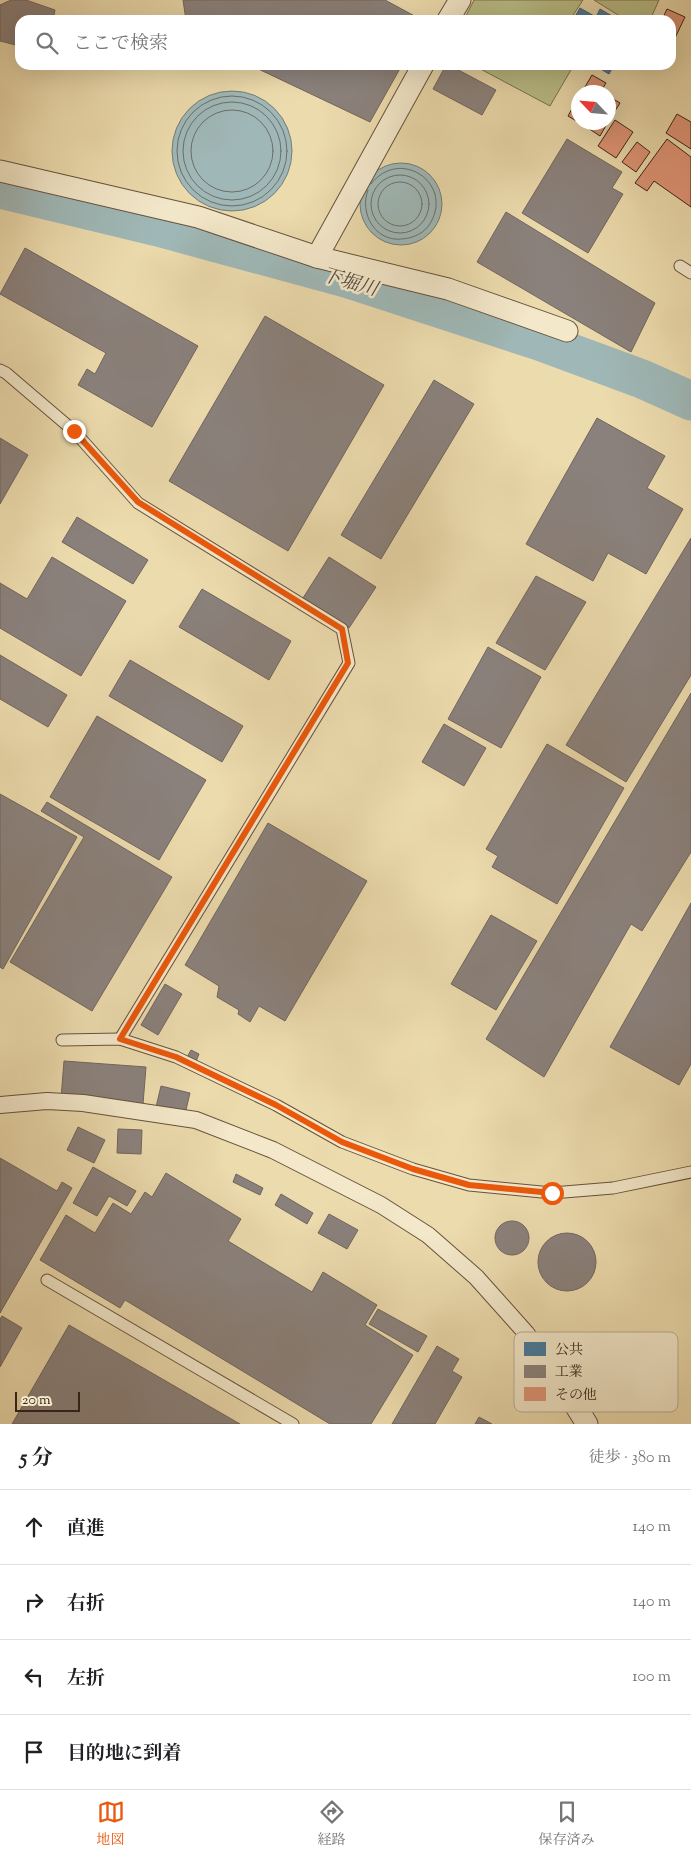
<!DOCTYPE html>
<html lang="ja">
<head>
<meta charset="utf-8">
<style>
	:root { --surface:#fff; --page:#f6f6f6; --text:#202124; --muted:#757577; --line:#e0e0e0; --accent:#ea580c }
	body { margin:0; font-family:"Sorts Mill Goudy","Noto Serif JP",serif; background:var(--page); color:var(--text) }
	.compass { position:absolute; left:571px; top:85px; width:45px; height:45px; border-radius:50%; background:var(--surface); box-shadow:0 5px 20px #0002; rotate:296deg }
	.scale { position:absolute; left:15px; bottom:12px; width:65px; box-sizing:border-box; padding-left:5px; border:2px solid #392417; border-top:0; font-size:14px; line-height:18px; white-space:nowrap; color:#392417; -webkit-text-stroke:4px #f3e8ca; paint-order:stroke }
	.stop { position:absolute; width:15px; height:15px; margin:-11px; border:4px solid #ea580c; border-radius:50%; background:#fff }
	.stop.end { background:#ea580c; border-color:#fff; box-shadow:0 1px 5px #0008 }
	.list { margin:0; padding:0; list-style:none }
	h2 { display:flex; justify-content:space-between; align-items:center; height:65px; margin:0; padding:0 20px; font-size:21px }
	h2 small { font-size:16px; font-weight:400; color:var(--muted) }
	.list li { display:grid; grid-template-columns:32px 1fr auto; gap:15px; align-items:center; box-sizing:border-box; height:75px; padding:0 20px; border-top:1px solid var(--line) }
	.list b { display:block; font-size:19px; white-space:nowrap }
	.list em { font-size:16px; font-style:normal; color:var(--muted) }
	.icon { flex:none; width:28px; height:28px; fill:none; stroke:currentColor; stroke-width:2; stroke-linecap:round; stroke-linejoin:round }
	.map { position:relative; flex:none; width:691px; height:1424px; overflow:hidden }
	.search { position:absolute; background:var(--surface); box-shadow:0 5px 20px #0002; left:15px; right:15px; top:15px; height:55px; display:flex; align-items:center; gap:12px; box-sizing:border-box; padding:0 18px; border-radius:15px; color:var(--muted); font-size:19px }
	.sheet { height:365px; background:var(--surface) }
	nav { display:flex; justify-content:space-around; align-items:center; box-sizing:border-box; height:70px; border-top:1px solid var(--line); background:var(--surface); font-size:14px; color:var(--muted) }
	nav a { display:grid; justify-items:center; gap:2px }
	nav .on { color:var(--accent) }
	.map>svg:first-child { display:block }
</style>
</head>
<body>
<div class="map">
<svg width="691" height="1424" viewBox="0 0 691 1424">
	<rect width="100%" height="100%" fill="#ecdbad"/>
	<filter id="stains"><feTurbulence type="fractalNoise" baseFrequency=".004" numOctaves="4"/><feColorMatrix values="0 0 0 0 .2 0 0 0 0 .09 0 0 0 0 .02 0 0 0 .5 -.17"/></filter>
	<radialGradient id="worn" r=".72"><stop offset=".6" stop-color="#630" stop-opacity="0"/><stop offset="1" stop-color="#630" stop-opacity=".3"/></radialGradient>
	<g fill="#babf88" stroke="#7a7250">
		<path d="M474,0H583L570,20H464Z"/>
		<path d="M594,0H659L650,20H626Z"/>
		<path d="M473,65H567L572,68L550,106Z"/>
	</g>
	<g fill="#9fb8b7" stroke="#767d77">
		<circle cx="232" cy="151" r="60"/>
		<circle cx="401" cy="204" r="41"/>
	</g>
	<g fill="#457b9d" stroke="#416175">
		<path d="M580,8L596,17L600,9L619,20H573Z"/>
		<path d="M594,65H614L609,74Z"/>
	</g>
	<g fill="#8a817c" stroke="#72655e">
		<path d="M11,0H26L55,10L53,20H20V46L0,41V5Z"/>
		<path d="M183,0H385L422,20H186Z"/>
		<path d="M250,65H402L370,122Z"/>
		<path d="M446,65H449L496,90L482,115L433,89Z"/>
		<path d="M567,139L622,172L612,188L623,194L588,253L522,213Z"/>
		<path d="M506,212L655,303L631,352L477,262Z"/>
		<path d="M25,248L198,346L152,427L78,385L87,369L95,374L106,353L0,294Z"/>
		<path d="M265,316L384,385L288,551L169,481Z"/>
		<path d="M434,380L474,404L381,559L341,535Z"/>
		<path d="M597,418L665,456L647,488L683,509L646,574L608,553L593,581L526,544Z"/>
		<path d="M0,438L28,455L0,504Z"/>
		<path d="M77,517L148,560L133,584L62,542Z"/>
		<path d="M691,538V675L626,782L566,745Z"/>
		<path d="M52,557L126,601L81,676L0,628V583L27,599Z"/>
		<path d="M329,557L376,587L349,628L303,598Z"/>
		<path d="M536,576L586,602L545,670L496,643Z"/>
		<path d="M202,589L291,641L269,680L179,627Z"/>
		<path d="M488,647L541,677L501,748L448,719Z"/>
		<path d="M0,655L67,695L48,727L0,699Z"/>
		<path d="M130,660L243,726L222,762L109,696Z"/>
		<path d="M691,693V852L642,931L631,924L544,1077L486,1039Z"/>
		<path d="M97,716L206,780L159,860L50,797Z"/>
		<path d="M444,724L486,748L464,786L422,762Z"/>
		<path d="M547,744L624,788L557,904L492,867L498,856L486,849Z"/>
		<path d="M0,794L77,837L3,969L0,967Z"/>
		<path d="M47,802L172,877L92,1011L10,962L84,837L41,811Z"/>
		<path d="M268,823L367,881L285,1021L259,1006L250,1022L238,1014L239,1010L217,997L219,986L185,965Z"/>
		<path d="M691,903V1064L679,1085L610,1047Z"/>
		<path d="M491,915L537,941L496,1010L451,984Z"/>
		<path d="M165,984L182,994L158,1035L141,1025Z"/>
		<path d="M191,1050L199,1054L195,1064L186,1059Z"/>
		<path d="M64,1061L146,1067L143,1104L61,1098Z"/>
		<path d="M161,1086L190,1093L185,1114L156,1107Z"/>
		<path d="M78,1127L105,1140L94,1163L67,1150Z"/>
		<path d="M118,1129L142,1130L141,1154L117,1153Z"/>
		<path d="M0,1158L57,1191L62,1182L72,1188L0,1313Z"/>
		<path d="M93,1167L136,1191L127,1206L109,1196L97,1216L73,1203Z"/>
		<path d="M166,1173L241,1219L228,1241L312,1292L323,1272L377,1305L365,1325L413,1355L371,1424H330L125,1300L120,1308L40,1260L66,1215L95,1233L113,1203L131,1214L145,1192L152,1197Z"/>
		<path d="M236,1174L263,1188L260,1195L233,1182Z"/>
		<path d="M281,1194L313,1213L307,1224L275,1205Z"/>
		<path d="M329,1214L358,1230L347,1249L318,1233Z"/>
		<circle cx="512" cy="1238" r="17"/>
		<circle cx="567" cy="1262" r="29"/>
		<path d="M378,1309L427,1336L418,1352L369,1324Z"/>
		<path d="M2,1316L22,1328L0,1367V1319Z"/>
		<path d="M69,1325L240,1424H12Z"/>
		<path d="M437,1346L459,1359L452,1371L462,1377L435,1424H392Z"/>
		<path d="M479,1417L492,1424H475Z"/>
	</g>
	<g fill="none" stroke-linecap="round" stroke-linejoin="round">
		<g stroke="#6c6e67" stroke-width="1">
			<circle cx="232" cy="151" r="55"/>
			<circle cx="232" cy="151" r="49"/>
			<circle cx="232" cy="151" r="41"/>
			<circle cx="400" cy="204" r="29"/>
			<circle cx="400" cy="204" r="22"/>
			<path d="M368,190C359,213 375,242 402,239C414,238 425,233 431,222C453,182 399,147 371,184"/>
		</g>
		<path stroke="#9fb8b7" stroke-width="39" d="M0,189L158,227L349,279L539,341L642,379L691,401"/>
	</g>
	<g fill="#e09577" stroke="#392417">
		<path d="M667,9L685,17L674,40L671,39V20H662Z"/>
		<path d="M592,75L606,83L601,91L603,92H582Z"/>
		<path d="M608,96L620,103L608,122Z"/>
		<path d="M578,98V122L568,116Z"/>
		<path d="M677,114L691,122V149L666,133Z"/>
		<path d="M615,120L633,132L616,158L598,146Z"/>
		<path d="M579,122H608L600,136Z"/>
		<path d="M667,139L691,157V207L654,181L647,191L635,183Z"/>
		<path d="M637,142L650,152L636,172L622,162Z"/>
	</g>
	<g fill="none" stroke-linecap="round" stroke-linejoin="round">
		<g stroke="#66523c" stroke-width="13">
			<g id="service">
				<path d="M680,266L691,273"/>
				<path d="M0,370L6,373L74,431L138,503L342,629L349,663L120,1039"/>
				<path d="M62,1040L120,1039L176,1057L276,1105L342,1142L413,1169L469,1185L552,1193L613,1188L691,1172"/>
				<path d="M47,1280L293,1424"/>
			</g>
		</g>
		<g stroke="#66523c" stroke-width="18">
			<path id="pedestrian" d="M0,1105L47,1101L83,1103L196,1120L273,1150L381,1205L428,1235L476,1277L526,1333L557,1376"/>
		</g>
		<g stroke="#66523c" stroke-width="23">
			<g id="minor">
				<path d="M448,20L460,0"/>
				<path d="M0,171L198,217L317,257L448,289L567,331"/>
				<path d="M317,257L423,65"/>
				<path d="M557,1376L587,1424"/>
			</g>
		</g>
		<use href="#service" stroke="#f3e8ca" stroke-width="11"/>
		<use href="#pedestrian" stroke="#f3e8ca" stroke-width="16"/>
		<use href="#minor" stroke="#f3e8ca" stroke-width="21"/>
	</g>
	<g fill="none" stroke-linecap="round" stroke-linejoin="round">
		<path stroke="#ea580c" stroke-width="6" d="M74,431L138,502L342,629L348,663L120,1039L176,1057L276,1105L342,1142L413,1169L469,1185L552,1193"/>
	</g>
	<g text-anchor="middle" stroke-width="5" stroke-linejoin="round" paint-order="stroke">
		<g font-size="19" font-style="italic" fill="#52493f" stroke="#f3e8ca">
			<text transform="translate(350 281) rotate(16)" y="7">下堀川</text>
		</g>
	</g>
	<rect x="514" y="1332" width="164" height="80" rx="8" fill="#f3e8ca" stroke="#bbad94" stroke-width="1"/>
	<rect x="524" y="1342" width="22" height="14" fill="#457b9d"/>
	<rect x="524" y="1365" width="22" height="13" fill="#8a817c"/>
	<rect x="524" y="1387" width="22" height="14" fill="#e09577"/>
	<g font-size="14" fill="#392417">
		<text x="555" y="1354">公共</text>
		<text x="555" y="1376">工業</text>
		<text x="555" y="1399">その他</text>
	</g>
	<rect width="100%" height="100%" filter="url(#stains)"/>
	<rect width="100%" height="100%" fill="url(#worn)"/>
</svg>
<svg class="compass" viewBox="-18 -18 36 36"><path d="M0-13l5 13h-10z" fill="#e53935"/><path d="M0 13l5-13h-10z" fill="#757577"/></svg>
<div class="scale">20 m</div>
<div class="stop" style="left:552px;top:1193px"></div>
<div class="stop end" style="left:74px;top:431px"></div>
<div class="search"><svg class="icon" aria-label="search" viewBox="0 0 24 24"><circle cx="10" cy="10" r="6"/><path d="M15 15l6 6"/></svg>ここで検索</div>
</div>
<section class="sheet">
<h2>5 分<small>徒歩 · 380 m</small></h2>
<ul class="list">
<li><svg class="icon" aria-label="ahead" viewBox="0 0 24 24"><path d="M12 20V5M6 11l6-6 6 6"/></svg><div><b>直進</b></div><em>140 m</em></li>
<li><svg class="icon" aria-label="right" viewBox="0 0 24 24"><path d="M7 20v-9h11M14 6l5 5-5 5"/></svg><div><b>右折</b></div><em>140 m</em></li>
<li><svg class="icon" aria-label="left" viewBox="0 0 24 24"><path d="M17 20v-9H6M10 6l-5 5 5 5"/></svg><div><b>左折</b></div><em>100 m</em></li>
<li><svg class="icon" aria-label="arrive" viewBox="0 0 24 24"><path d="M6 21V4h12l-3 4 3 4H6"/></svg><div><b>目的地に到着</b></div></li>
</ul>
</section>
<nav>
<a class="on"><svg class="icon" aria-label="map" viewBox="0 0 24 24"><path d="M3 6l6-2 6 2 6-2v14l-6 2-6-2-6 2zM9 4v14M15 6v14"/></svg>地図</a>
<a><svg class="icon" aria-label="directions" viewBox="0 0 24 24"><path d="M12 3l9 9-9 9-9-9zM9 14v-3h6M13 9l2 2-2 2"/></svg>経路</a>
<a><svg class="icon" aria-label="saved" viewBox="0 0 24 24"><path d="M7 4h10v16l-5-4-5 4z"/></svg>保存済み</a>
</nav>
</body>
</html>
